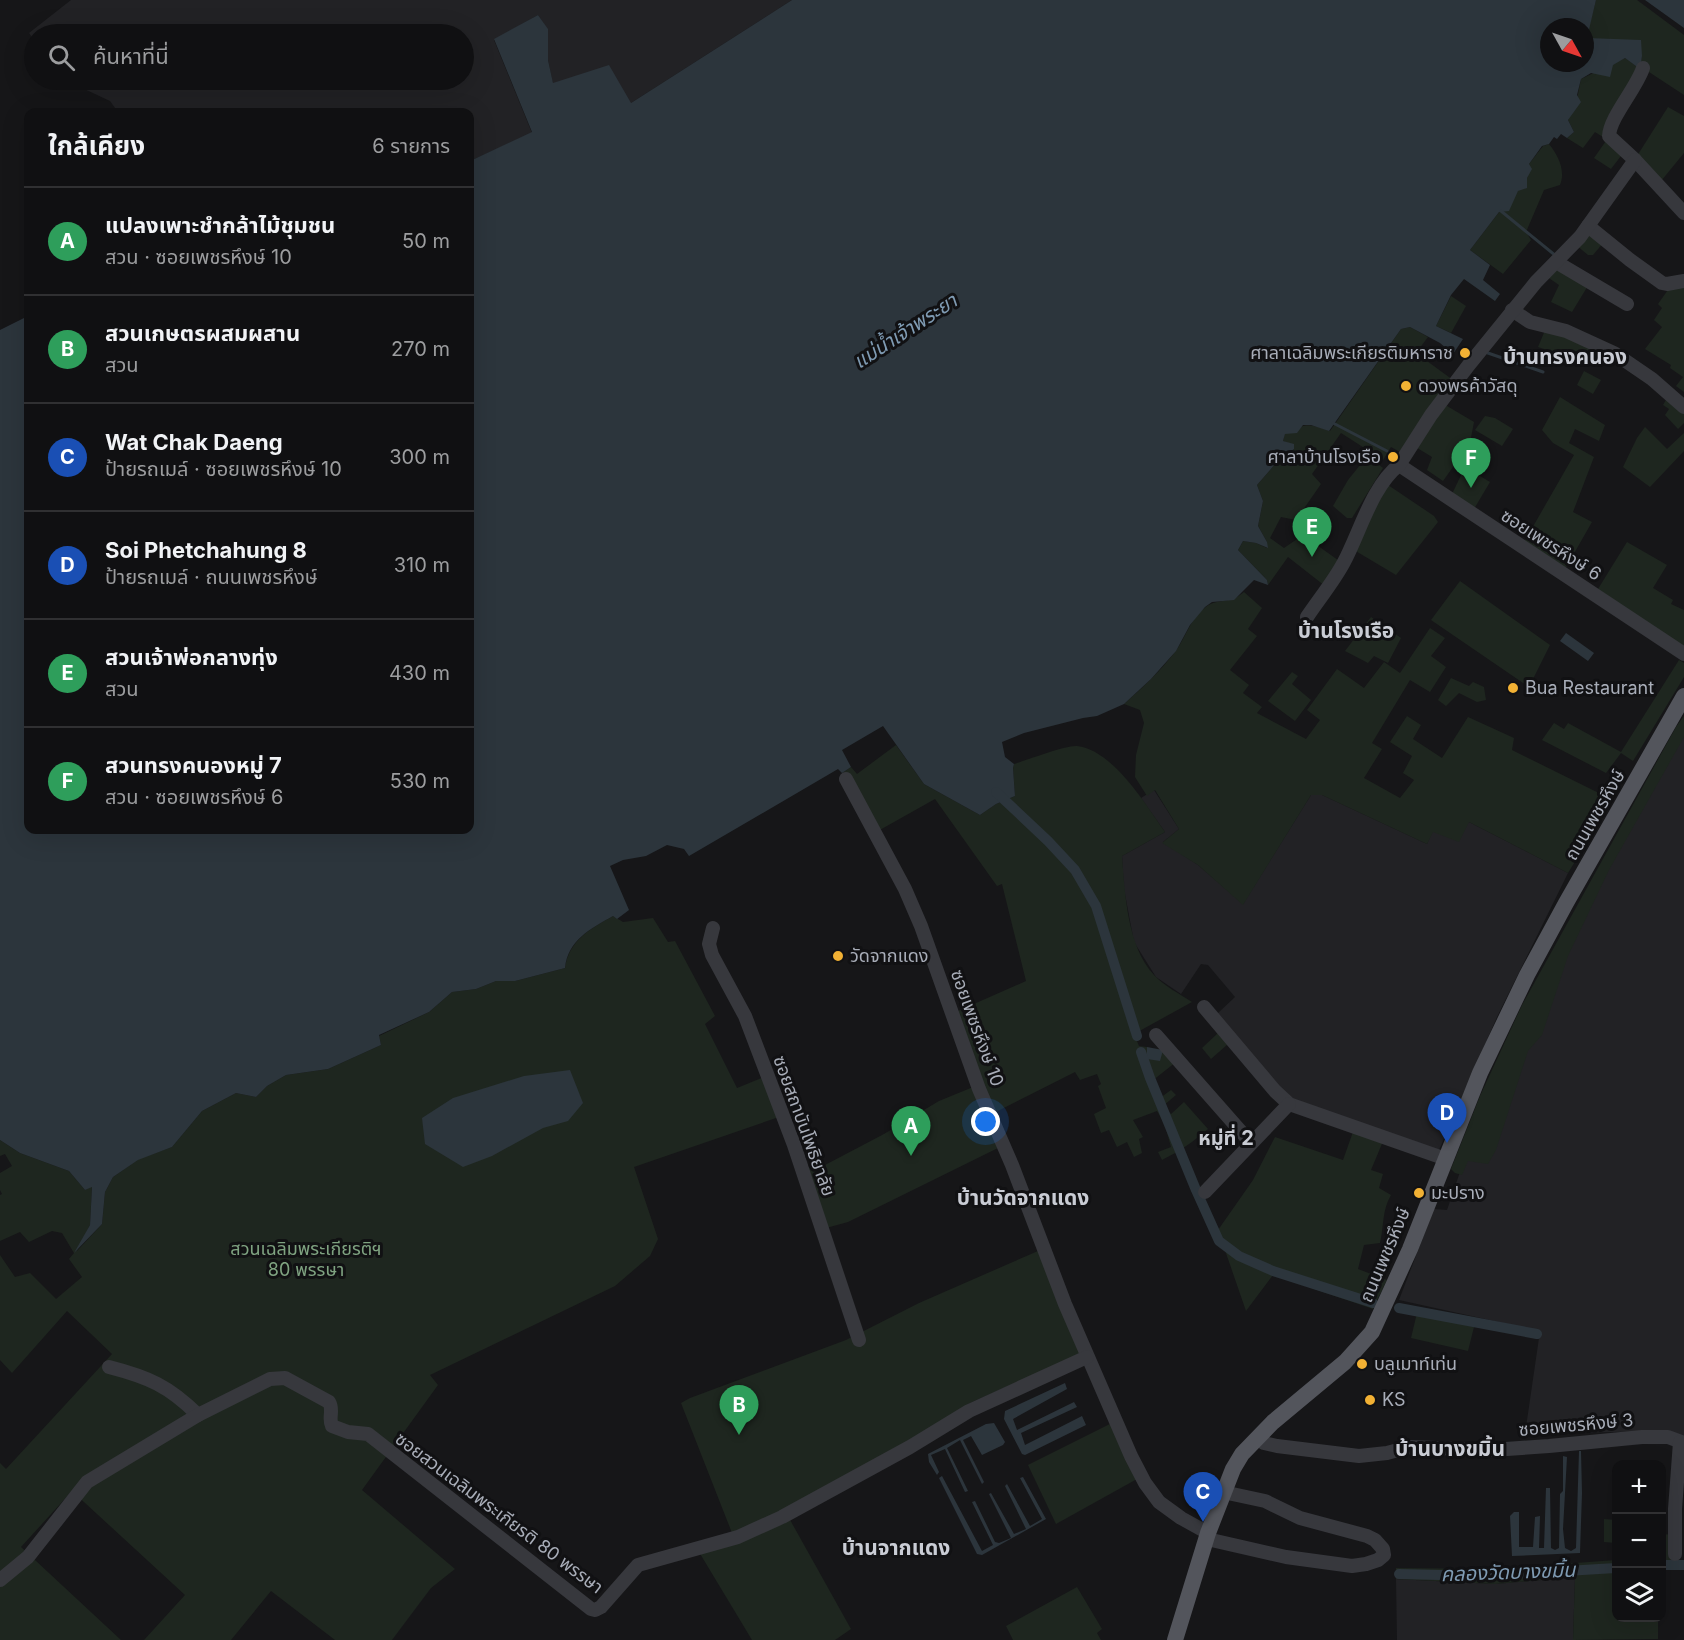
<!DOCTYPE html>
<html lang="th">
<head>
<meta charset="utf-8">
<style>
	:root { --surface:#101012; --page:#19191b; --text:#f1f3f6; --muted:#9c9d9f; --line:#303032; --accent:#f2b134 }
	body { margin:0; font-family:Inter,"Noto Sans Thai",sans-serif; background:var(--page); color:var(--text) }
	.controls { position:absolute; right:18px; bottom:18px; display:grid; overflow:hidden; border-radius:12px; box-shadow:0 6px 24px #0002 }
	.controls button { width:54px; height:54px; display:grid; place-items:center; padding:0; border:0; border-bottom:2px solid var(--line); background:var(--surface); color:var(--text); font:30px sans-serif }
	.compass { position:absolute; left:1540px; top:18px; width:54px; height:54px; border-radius:50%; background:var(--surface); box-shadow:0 6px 24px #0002; rotate:130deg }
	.you { position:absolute; left:986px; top:1122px; width:21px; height:21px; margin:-15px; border:4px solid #fff; border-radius:50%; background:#1a73e8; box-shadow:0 0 0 9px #1a73e833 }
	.badge { display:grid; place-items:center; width:39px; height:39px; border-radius:50%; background:var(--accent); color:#fff; font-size:20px; font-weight:700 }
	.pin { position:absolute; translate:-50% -50px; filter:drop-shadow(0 2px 3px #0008) }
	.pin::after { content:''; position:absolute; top:32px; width:21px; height:18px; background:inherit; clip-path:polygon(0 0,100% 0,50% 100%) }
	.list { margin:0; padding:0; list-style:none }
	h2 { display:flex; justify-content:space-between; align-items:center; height:78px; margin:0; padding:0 24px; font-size:26px }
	h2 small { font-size:20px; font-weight:400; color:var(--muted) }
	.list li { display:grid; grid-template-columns:39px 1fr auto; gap:18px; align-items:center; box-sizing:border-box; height:108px; padding:0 24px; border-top:2px solid var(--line) }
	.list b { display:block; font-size:22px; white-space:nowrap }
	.list p { margin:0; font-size:20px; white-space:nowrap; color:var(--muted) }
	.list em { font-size:20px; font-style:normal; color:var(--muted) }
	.icon { flex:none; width:33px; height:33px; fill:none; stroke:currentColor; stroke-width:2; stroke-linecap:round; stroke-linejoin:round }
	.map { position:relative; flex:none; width:1684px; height:1640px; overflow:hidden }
	.search { position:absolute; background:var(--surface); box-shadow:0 6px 24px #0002; left:24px; top:24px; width:450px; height:66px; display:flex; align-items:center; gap:15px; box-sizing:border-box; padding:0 21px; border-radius:33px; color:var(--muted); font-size:22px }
	.panel { position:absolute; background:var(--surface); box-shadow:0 6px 24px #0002; left:24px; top:108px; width:450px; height:726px; border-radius:12px }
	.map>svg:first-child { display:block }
</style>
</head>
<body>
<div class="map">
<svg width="1684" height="1640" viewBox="0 0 1684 1640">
	<rect width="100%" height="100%" fill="#161618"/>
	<g fill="#222225">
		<path d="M71,0H792L631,103L553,84L548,60V30L538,15L494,40L532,133L470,161V112H276L273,109L268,112H118L110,101L65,80H464V34H34V40L29,33Z"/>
		<path d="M1684,729V1438L1660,1431L1525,1434L1540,1331L1399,1300L1434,1209L1447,1210L1462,1166L1550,966Z"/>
		<path d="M1154,790L1179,829L1163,842L1198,865L1243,904L1311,795H1322L1427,844L1432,832L1469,822L1568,873L1497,1017L1439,1150L1287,1098L1217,1014L1235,997L1208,965L1201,964L1181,994L1156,977L1134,942L1124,889L1122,856L1165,832L1141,798Z"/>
		<path d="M1575,1577L1573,1640H1397L1396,1579L1495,1584Z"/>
	</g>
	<g fill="#1e261f">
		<path d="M1596,0H1637L1684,35V95L1649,72L1640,69L1603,137L1595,132L1583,148L1567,138L1574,132L1568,120L1577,99L1581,79L1625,58L1639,68L1642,56L1586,38Z"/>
		<path d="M1668,107L1684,116V153L1661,181L1637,156Z"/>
		<path d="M1608,138L1624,152L1611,169L1594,158Z"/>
		<path d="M1549,144C1558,155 1566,171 1560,185L1544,190L1526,232L1531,240L1503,274L1470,250L1499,212L1509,210L1515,195L1527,178L1529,164L1543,146Z"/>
		<path d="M1588,228L1604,242L1593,255H1588L1576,245Z"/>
		<path d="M1557,264L1589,284L1572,312L1551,302L1559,285L1546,276Z"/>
		<path d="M1684,286V392L1676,386L1683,377L1670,368L1671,365L1645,349L1662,327L1654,320L1662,308L1658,304L1670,287Z"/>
		<path d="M1451,296L1466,306L1451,333L1436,326Z"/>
		<path d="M1410,327L1428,337L1416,353L1453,380L1402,453L1391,447L1383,460L1341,433L1312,474L1321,484L1296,520L1281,517L1270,538L1284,548L1303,535L1342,563L1325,586L1288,557L1268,585L1267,580L1238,550L1243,541L1256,543L1267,548V542L1258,526L1263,501L1257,485L1276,463L1294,449L1290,444L1283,441L1285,433C1305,424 1308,423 1330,431L1401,329Z"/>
		<path d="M1546,328L1597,348L1587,366L1560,350L1556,353L1538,347Z"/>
		<path d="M1584,371L1601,380L1593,394L1577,385Z"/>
		<path d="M1560,397L1605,425L1599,441L1575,429L1569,443L1594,457L1573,512L1592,522L1564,571L1523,544L1574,455L1553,443L1542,430Z"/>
		<path d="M1667,398L1684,413V423L1678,429L1665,415L1669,409L1663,405Z"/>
		<path d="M1442,403L1474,422L1470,443L1443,481L1427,470L1432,457L1414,446Z"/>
		<path d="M1485,416L1495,418L1513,429L1502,446L1475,430Z"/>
		<path d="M1645,427L1667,449L1684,433V451L1650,487L1623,467L1637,438Z"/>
		<path d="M1370,458L1383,468L1352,518H1347L1333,506L1348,480L1365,459Z"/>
		<path d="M1465,467L1490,482L1474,509L1452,494Z"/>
		<path d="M1388,485L1434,516L1438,522L1396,575L1354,550L1372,510Z"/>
		<path d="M1627,542L1667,565L1653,588L1673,600L1671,604L1684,610V647L1598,589Z"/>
		<path d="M1460,581L1550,645L1529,687L1431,620Z"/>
		<path d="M1244,592L1262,608L1248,629L1257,636L1230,670L1249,685L1243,693L1262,707L1257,713L1306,739L1320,720L1307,710L1337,669L1364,688L1384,662L1400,673L1430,628L1445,638L1431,656L1446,667L1430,692L1410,680L1372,743L1382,749L1364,778L1400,798L1414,780L1403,773L1412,756L1390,742L1407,716L1421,725L1413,739L1442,758L1468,717L1514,738L1512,750L1613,800L1568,873L1469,822L1459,842L1433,832L1427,844L1322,795H1311L1243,905L1198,865L1162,843L1179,829L1155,790L1147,796L1135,777L1136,755L1144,723L1140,710L1124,704C1143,687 1162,670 1177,649C1186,636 1190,621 1202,610C1217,596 1228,606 1244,592Z"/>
		<path d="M1371,617L1401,638L1388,663L1374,656L1368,663L1345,651Z"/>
		<path d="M1679,660L1684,663V677L1633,761L1621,753L1606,773L1542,740L1554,723L1564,729L1568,723L1621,752Z"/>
		<path d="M1292,672L1298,676L1292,684L1311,700L1295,721L1268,701Z"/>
		<path d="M1451,678L1469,686L1473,682L1484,687L1486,700L1477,702L1459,693L1446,706L1438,700Z"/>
		<path d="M1684,716V737L1609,870L1568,956L1542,1035L1528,1051L1496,1150L1488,1164L1468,1161L1462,1175L1455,1173L1451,1169L1480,1096L1522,1005L1676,727Z"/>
		<path d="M896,745L924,784L980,815L996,804L1015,796L1013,768L1014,764C1027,760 1066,745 1077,746C1113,750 1146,805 1165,832L1122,856C1125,893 1127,946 1154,975C1164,986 1180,994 1192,1002L1134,1034L1139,1046L1147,1047L1148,1050H1163L1176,1062L1152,1081L1160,1098L1171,1090L1176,1095L1163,1106L1171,1114L1184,1102L1208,1129C1193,1142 1180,1151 1162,1160L1158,1152L1171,1147L1165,1125L1157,1111L1133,1120L1143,1137L1139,1139L1142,1153L1134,1157L1127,1142L1117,1147L1109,1130L1101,1133L1094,1114L1106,1108L1098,1086L1101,1084L1097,1074L1080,1080L1075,1072L994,1113L958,1011L1026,981L1002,884L997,886L935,799L878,831L842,773L851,767L857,774Z"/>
		<path d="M613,916L623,922L653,918L668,942L675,941L715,1016L705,1024L737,1088L764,1077L779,1117L634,1167L658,1239L650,1256L615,1286L430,1375L438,1385L362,1490L455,1569L431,1588L392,1640H335L271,1591L231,1640H144L185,1595L72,1491L21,1547L121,1640H0V1463L6,1469L112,1354L67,1311L12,1373L0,1360V1255L15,1277L30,1273L56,1299L82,1277L69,1259L74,1253L62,1233L52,1231L29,1242L20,1232L0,1241V1195L2,1194L0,1190V1173L12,1166L5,1154L0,1156V1140L20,1153L69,1171L85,1190L92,1186L90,1225L77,1251L102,1224L105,1192L113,1177L139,1159L172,1147L202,1111L236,1093L256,1097L267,1086L286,1075L328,1069L381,1045L379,1036L429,1012L452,992L476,989L496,981H515L565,968C569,940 590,929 613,916Z"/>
		<path d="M1218,1033L1228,1044L1211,1059L1202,1048Z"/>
		<path d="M978,1085L998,1148L848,1222L826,1228L809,1168L825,1165L884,1134L939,1101Z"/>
		<path d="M1354,1129L1384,1139L1371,1170L1383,1174L1379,1188L1391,1195C1382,1210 1384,1226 1380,1243L1364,1245L1358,1269L1387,1280L1373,1309L1273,1275L1246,1311L1218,1230L1253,1180L1275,1137L1343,1160Z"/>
		<path d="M1038,1251L1081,1354L970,1403L925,1433L814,1496L732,1533L681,1403L690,1398L846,1340L919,1303Z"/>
		<path d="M1417,1313L1474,1327L1468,1351L1411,1338Z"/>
		<path d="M1112,1423L1137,1479L1056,1524L1028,1465Z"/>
		<path d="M789,1518L851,1629L835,1640H752L699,1552Z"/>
		<path d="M1604,1519L1616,1520V1543L1604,1542Z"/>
		<path d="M1662,1534L1673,1535L1672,1560L1684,1561V1568H1662Z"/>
		<path d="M1616,1560V1618H1658V1639L1573,1640L1575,1577L1495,1584L1396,1579V1568L1495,1569Z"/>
		<path d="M1077,1587L1102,1629L1097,1633L1101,1640H1013L1006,1626Z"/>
	</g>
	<g fill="#2c353c" fill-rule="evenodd">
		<path d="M792,0H1596L1587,38L1641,40L1642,56L1640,69L1625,58L1613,65L1610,77L1591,73L1581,79L1577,95L1581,102L1568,120L1574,132L1567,138L1561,134L1557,139L1554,137L1549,144L1542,146L1529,164L1532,169L1527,178V188L1518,191L1509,211L1499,212L1470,250L1490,265L1483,280L1500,294L1495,301L1464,279L1451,295L1436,326L1463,339L1453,354L1440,343L1410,327L1401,329L1329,431L1311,425H1303L1297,433L1285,434L1283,441L1294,444V449L1276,463L1257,485L1263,501L1258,526L1267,542L1268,548L1256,543L1243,541L1238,550L1267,580L1268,585L1254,580L1234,600L1212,602L1205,607L1190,625L1176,651L1151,679L1124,704L1097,716L1083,718L1024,733L1002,742L1005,757L1014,764L1013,768L1015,796L996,804L980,815L924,784L883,726L842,750L851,767L842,773L838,769L689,856L684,849L667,845L646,856L623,860L610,866L629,910L617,919L613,916C590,929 568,940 565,968L515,981H496L476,989L452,992L429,1012L379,1035L381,1045L328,1069L286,1075L267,1086L256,1097L236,1093L202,1111L172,1147L138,1160L113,1177L105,1192L102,1224L74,1253L90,1225L92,1187L85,1190L69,1171L20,1153L0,1140V330L28,316V830H470V161L532,132L494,39L538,15L548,29V60L553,83L609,65L631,103ZM1549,27H1585V63H1549Z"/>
		<path d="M1645,0H1684V28Z"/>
		<path d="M1566,633L1594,653L1588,661L1560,641Z"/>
		<path d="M1147,1047L1163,1050L1160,1061L1147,1059Z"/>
		<path d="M570,1070L583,1103L568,1121L543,1128L492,1156L463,1167L425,1144L422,1118L453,1098L524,1076Z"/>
		<path d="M1065,1383L1067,1389L1013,1419L1017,1430L1074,1402L1077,1407L1021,1433L1025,1445L1082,1416L1086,1425L1025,1455L1022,1454L1004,1419L1005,1411Z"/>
		<path d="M994,1423L1005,1442L1003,1445L982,1455L971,1436L963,1440L984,1482L982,1484L960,1440L947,1448L968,1491L965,1492L945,1449L931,1455L939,1472L937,1475L929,1462L928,1454L986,1424Z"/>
		<path d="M1579,1451H1581L1582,1493L1580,1553L1512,1556L1510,1516L1514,1512H1519V1547H1533L1535,1517L1540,1516L1539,1548H1544L1546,1488H1550L1551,1548L1555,1550L1559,1548L1560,1494L1563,1491V1456L1567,1457L1563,1529L1565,1548L1571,1551L1576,1548Z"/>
		<path d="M942,1476L982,1551L993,1545L972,1502L975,1501L995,1542L999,1543L1011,1538L989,1494L991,1493L1014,1534L1026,1529L1005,1486L1007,1484L1030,1526L1042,1519L1020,1478L1023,1477L1046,1519L982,1555L977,1554L939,1478Z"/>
	</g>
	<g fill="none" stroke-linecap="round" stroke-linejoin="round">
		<g stroke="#2c353c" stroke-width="3">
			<path d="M1501,211L1556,256"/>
			<path d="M1485,352L1543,372"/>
			<path d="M1333,423L1387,451"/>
		</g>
		<g stroke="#2c353c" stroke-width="10">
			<path d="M996,792L1048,841L1075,870L1096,906L1137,1036"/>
			<path d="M1141,1052L1150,1078L1196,1190L1219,1241L1239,1256L1273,1271L1373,1303"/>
			<path d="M1399,1308L1537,1334"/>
			<path d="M1662,1565H1684"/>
			<path d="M1399,1574L1481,1576L1616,1568"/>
		</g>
		<g stroke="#37383d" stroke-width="14">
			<path d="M1643,68C1636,89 1610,117 1609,136L1635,160L1684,213"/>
			<path d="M1588,226L1630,260L1662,283L1667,284L1684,281"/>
			<path d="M1556,262L1627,304"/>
			<path d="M1512,310L1530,322L1566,331L1614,353L1652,379L1684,407"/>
			<path d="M1399,465L1684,654"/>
			<path d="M1307,617C1319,599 1334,581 1344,562C1360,532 1372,486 1399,465L1431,415L1468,366L1536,282L1580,237L1635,160"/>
			<path d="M846,779L905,889L921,926L979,1089L1012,1165L1065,1304L1131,1456L1145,1483L1159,1502L1181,1518L1208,1533"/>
			<path d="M713,928L709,944L712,955L745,1016L794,1145L859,1340"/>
			<path d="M1204,1007L1275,1091L1289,1104L1446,1159"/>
			<path d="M1156,1035L1251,1143"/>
			<path d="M1205,1192L1289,1104"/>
			<path d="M109,1367C148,1377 169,1386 198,1415"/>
			<path d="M1257,1438L1264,1443L1277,1446L1359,1456L1387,1453L1409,1447L1492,1450L1549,1446L1642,1437H1668L1684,1443"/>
			<path d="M1207,1539L1286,1557L1352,1566L1366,1564L1378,1560L1384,1555L1383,1549L1375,1540L1367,1536L1300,1518L1265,1501L1223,1492"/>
			<path d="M1675,1554V1509L1680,1442"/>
			<path d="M0,1580L28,1557L87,1482L198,1415L270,1379L285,1378L329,1402C334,1410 328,1418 332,1426L348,1432L368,1434L591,1609L595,1610L601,1607L638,1565L738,1537L782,1517L910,1447L969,1411L1087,1357"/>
		</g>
		<path stroke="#53555c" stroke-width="16" d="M1175,1640L1208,1533L1233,1469L1242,1454L1273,1422L1345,1362L1372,1332L1410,1249L1480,1073L1527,975L1566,903L1684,696"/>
	</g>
	<g fill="#f2b134" stroke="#111113" stroke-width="2">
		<circle cx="1465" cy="353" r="6"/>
		<circle cx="1406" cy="386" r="6"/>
		<circle cx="1393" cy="457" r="6"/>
		<circle cx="1513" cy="688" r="6"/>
		<circle cx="838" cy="956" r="6"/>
		<circle cx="1419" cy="1193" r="6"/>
		<circle cx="1362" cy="1364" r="6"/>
		<circle cx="1370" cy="1400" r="6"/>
	</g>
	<g text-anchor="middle" stroke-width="6" stroke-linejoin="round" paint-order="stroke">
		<g font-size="18" fill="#a8adb8" stroke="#111113" text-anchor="start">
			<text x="1453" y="359" text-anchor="end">ศาลาเฉลิมพระเกียรติมหาราช</text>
			<text x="1418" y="392">ดวงพรค้าวัสดุ</text>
			<text x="1381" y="463" text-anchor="end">ศาลาบ้านโรงเรือ</text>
			<text x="1525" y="694">Bua Restaurant</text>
			<text x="850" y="962">วัดจากแดง</text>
			<text x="1431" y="1199">มะปราง</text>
			<text x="1374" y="1370">บลูเมาท์เท่น</text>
			<text x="1382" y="1406">KS</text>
		</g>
		<g font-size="18" fill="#a8adb8" stroke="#111113">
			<text transform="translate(1551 545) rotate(33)" y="6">ซอยเพชรหึงษ์ 6</text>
			<text transform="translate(1595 815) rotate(-60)" y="6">ถนนเพชรหึงษ์</text>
			<text transform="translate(977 1028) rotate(70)" y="6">ซอยเพชรหึงษ์ 10</text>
			<text transform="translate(804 1126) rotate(70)" y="6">ซอยสถาบันโพธิยาลัย</text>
			<text transform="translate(1385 1255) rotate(-67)" y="6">ถนนเพชรหึงษ์</text>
			<text transform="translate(1576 1425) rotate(-5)" y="6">ซอยเพชรหึงษ์ 3</text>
			<text transform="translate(499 1513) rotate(37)" y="6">ซอยสวนเฉลิมพระเกียรติ 80 พรรษา</text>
		</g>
		<g font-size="18" fill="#7fa381" stroke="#111113">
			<text x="306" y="1255">สวนเฉลิมพระเกียรติฯ<tspan x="306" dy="21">80 พรรษา</tspan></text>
		</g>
		<g font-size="20" font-style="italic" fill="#7f9bb3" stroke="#111113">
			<text transform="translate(905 331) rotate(-33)" y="7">แม่น้ำเจ้าพระยา</text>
			<text transform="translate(1508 1572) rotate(-2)" y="7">คลองวัดบางขมิ้น</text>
		</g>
		<g font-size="20" font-weight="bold" fill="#c9ccd4" stroke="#111113">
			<text x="1226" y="1145">หมู่ที่ 2</text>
		</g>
		<g font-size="21" font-weight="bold" fill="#c9ccd4" stroke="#111113">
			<text x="1565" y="364">บ้านทรงคนอง</text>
			<text x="1346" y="638">บ้านโรงเรือ</text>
			<text x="1023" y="1205">บ้านวัดจากแดง</text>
			<text x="1450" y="1456">บ้านบางขมิ้น</text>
			<text x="896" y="1555">บ้านจากแดง</text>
		</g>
	</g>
</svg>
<div class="controls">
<button>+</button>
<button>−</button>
<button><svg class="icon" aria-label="layers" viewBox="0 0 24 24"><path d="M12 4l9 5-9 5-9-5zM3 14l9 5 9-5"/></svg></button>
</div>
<svg class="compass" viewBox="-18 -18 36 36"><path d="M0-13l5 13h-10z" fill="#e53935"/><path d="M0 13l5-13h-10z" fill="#9c9d9f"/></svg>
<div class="you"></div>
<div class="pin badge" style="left:911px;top:1156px;background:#2e9e5b">A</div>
<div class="pin badge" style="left:739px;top:1435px;background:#2e9e5b">B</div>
<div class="pin badge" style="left:1203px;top:1522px;background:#1a4fb4">C</div>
<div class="pin badge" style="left:1447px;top:1143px;background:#1a4fb4">D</div>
<div class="pin badge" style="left:1312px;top:557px;background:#2e9e5b">E</div>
<div class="pin badge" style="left:1471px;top:488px;background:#2e9e5b">F</div>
<div class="search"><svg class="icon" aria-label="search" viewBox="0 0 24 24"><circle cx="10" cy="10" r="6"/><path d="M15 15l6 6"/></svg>ค้นหาที่นี่</div>
<section class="panel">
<h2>ใกล้เคียง<small>6 รายการ</small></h2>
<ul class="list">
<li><span class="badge" style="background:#2e9e5b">A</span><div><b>แปลงเพาะชำกล้าไม้ชุมชน</b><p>สวน · ซอยเพชรหึงษ์ 10</p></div><em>50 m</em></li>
<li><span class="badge" style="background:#2e9e5b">B</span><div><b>สวนเกษตรผสมผสาน</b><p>สวน</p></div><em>270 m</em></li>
<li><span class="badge" style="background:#1a4fb4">C</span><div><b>Wat Chak Daeng</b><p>ป้ายรถเมล์ · ซอยเพชรหึงษ์ 10</p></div><em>300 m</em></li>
<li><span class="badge" style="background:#1a4fb4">D</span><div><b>Soi Phetchahung 8</b><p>ป้ายรถเมล์ · ถนนเพชรหึงษ์</p></div><em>310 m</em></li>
<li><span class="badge" style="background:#2e9e5b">E</span><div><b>สวนเจ้าพ่อกลางทุ่ง</b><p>สวน</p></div><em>430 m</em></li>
<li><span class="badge" style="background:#2e9e5b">F</span><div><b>สวนทรงคนองหมู่ 7</b><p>สวน · ซอยเพชรหึงษ์ 6</p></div><em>530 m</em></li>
</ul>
</section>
</div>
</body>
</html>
